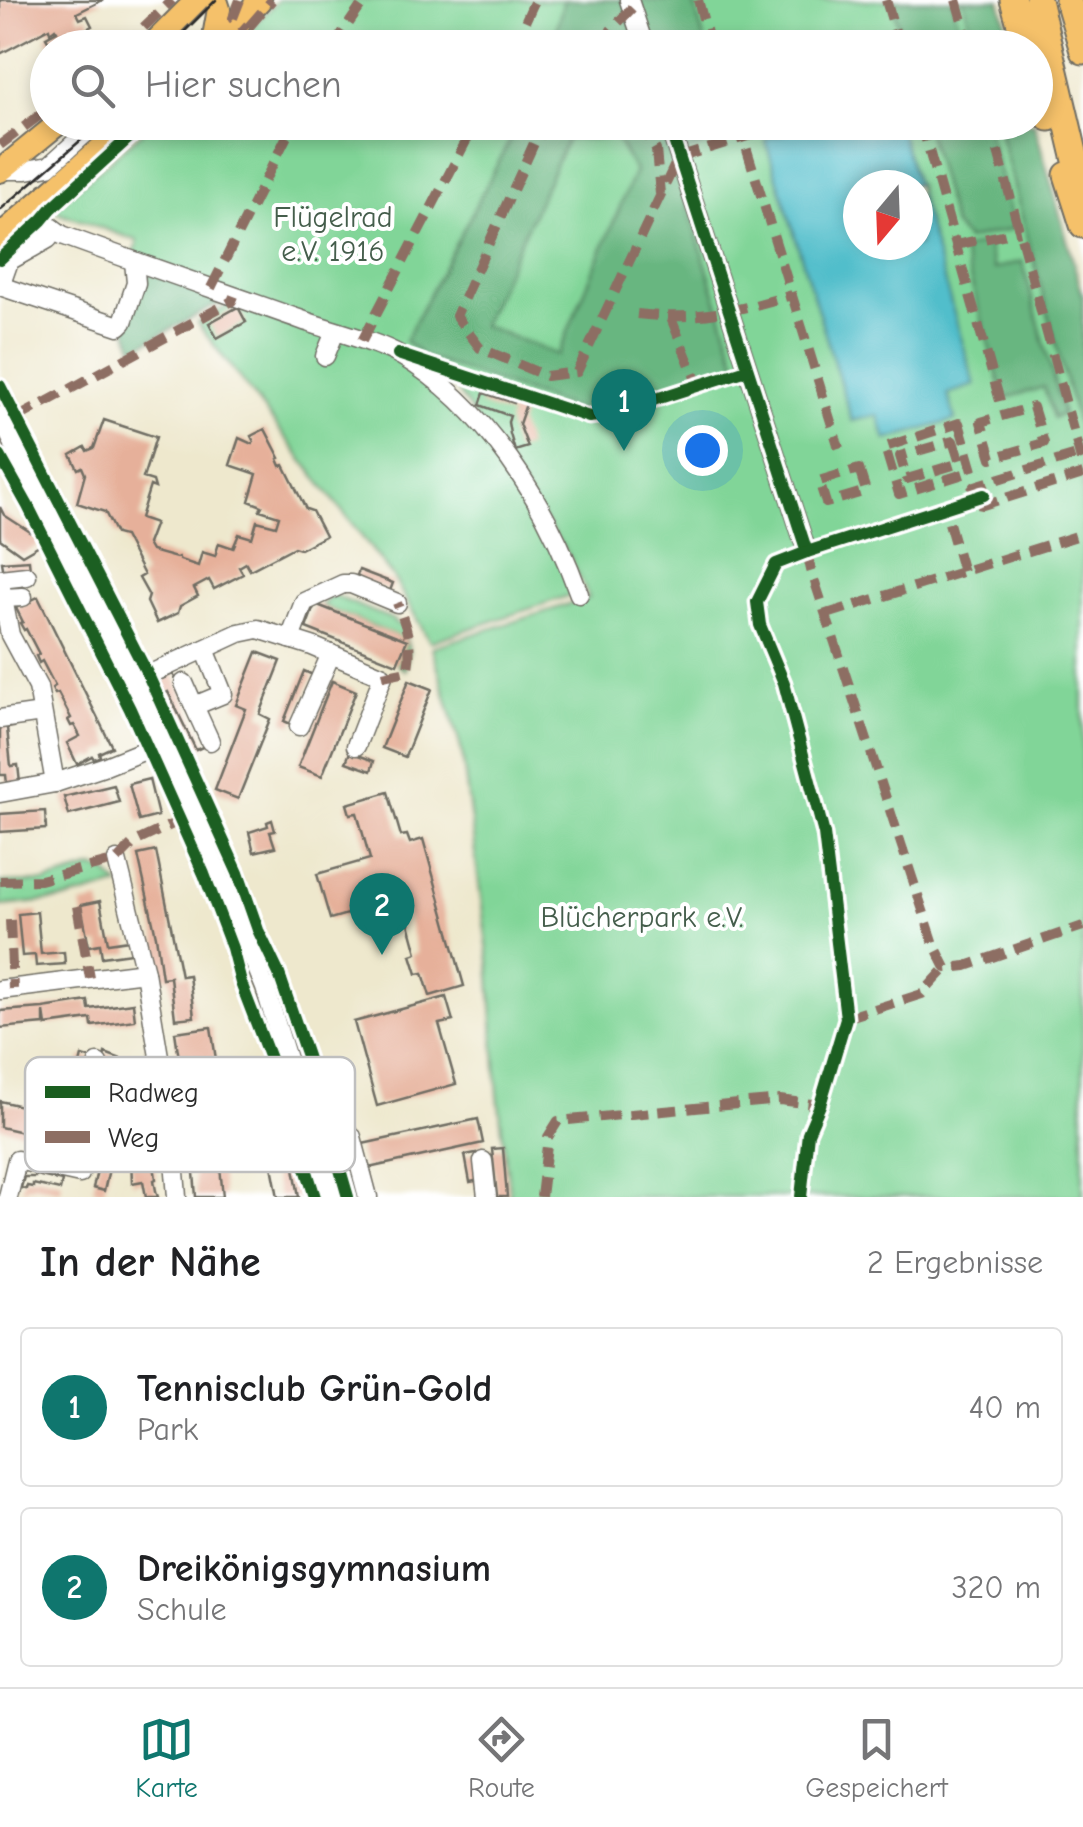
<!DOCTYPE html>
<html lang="de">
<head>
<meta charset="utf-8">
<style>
	:root { --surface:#fff; --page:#f6f6f6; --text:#202124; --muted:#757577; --line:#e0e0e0; --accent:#0f766e }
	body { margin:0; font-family:"Comic Neue",sans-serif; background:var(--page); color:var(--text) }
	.compass { position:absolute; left:843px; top:170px; width:90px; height:90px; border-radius:50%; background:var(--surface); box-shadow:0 5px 15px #0003; rotate:199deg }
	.you { position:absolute; left:702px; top:450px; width:35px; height:35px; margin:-25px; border:8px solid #fff; border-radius:50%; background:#1a73e8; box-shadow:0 0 0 15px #1a73e833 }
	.badge { display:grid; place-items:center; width:65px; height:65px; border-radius:50%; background:var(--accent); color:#fff; font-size:32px; font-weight:700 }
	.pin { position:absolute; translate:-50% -82px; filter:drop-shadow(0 2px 5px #0008) }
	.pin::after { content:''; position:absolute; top:52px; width:35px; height:30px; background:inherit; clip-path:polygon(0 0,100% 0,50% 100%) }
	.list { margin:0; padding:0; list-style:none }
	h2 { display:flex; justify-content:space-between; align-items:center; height:130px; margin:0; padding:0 40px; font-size:42px }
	h2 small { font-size:32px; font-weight:400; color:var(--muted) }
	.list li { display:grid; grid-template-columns:65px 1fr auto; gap:30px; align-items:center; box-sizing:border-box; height:160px; margin:0 20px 20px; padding:0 20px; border:2px solid var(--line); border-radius:10px }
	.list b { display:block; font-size:38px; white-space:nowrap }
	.list p { margin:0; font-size:32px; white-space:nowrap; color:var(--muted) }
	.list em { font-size:32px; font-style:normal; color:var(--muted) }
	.icon { flex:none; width:55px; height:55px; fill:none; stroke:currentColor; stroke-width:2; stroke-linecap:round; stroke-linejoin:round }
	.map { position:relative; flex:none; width:1083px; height:1197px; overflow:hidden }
	.search { position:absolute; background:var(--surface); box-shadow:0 5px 15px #0003; left:30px; right:30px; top:30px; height:110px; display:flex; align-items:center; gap:25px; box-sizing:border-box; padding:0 35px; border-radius:55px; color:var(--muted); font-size:38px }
	.sheet { height:490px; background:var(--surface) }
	nav { display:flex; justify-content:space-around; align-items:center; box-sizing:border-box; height:140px; border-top:2px solid var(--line); background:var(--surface); font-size:28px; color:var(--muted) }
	nav a { display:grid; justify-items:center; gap:5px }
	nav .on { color:var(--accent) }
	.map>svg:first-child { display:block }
</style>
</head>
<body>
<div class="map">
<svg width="1083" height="1197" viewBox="0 0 1083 1197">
	<rect width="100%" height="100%" fill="#fff"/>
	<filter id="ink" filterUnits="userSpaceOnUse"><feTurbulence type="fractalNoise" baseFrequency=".01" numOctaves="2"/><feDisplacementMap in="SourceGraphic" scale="20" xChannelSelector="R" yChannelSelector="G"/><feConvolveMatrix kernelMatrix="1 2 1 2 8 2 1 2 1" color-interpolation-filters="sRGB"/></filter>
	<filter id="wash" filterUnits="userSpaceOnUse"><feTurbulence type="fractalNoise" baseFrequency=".0048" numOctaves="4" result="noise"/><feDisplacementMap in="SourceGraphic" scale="40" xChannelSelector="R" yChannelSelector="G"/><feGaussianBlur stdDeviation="2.25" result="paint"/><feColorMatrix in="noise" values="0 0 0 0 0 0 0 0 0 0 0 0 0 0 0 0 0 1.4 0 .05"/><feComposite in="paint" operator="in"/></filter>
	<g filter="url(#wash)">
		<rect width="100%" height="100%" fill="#eee8cd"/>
		<g fill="#81d598" stroke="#568062" stroke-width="2.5" fill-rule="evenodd">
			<path d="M278,0H975L989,48H232Z"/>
			<path d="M153,123H1011L1083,366V1197H510L498,1095L489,961L462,752L432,647L589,598L571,559L456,389L424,358V367L497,455L535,507L574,594L430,642L393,577L197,323L235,302L133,256L138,241L60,213L53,209ZM858,185H918V245H858Z"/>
			<path d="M332,595L394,620V622L403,626L409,651L405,670L397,664L406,640L321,606Z"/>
			<path d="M94,868L107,873L119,885L69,899L0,906V883L46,882Z"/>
		</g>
		<g fill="#68b680" stroke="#4a7056" stroke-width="2.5" fill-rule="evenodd">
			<path d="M564,0H623L638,48H551Z"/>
			<path d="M636,0H693L706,47H649Z"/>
			<path d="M891,0H952L965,47H905Z"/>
			<path d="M963,0H1000L1013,47H976Z"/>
			<path d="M519,123H661L738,366L736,369L606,411L589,414L424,357L405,341ZM615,137L635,171L558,355L482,325L567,139Z"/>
			<path d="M673,123H725L719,140L688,151L682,148Z"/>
			<path d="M925,123H986L1014,225L1012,229L967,240L953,225Z"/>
			<path d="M997,123H1034L1083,296V445Z"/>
			<path d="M987,243L994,269L1022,261L1063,414L1053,418L1044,387L1004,399L963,253L966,248Z"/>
			<path d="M143,271L230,298L135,348L125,325Z"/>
		</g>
		<path fill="#51becb" stroke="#3e747b" stroke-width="2.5" d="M818,123H898L916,185H858V245H918V191L975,385L948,394L955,420L886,440L878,415L852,421L765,139Z"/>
		<g id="blocks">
			<g fill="#e6b09a">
				<path d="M0,0H103L77,13L80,19L87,16L92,26L52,47L46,37L57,31L55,28L50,32L49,28L0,54Z"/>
				<path d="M238,307L246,322L217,338L209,323Z"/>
				<path d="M484,393L514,403L516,400L526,404L519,424L528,447L515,451L510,434L508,422L510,416L480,405Z"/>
				<path d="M104,420L156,437L143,478L153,481L155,488L150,486L140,518L155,523L147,544L151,551L176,558L178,557L180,560L198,566L202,552L215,556L219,543L233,548L239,534L252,538L257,521L276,526L279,516L260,510L262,506L249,501L257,474L230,465L239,438L252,444L254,442L251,436L265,429L280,458L278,459L281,466L284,465L306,509L312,511L325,536L300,549L294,547L250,570L246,563L239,567L243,574L214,589L209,580L194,588L198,596L180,606L178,613L157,623L147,602L149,596L139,578L144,575L124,536L116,534L105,512L77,503L85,474L82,467L78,469L71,455L85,447L87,451L94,448Z"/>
				<path d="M0,507L4,515L38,537L41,544L22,555L0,539Z"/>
				<path d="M29,560L30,570L4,573L2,562Z"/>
				<path d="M359,570L393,583L390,591L356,578Z"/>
				<path d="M38,597L112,747L99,753L100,756L94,759L92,756L77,764L67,743L80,736L74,725L71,726L68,720L71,718L58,693L55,694L53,691L52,688L55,686L42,661L39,663L36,656L39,654L26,629L24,630L20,623L23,622L16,608Z"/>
				<path d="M315,604L407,640L397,664L306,628Z"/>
				<path d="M257,652L281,661L260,714L270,719L238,799L215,790L246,709L236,705Z"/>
				<path d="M304,671L313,675L293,725L284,721Z"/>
				<path d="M173,674L207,745L196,750L168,692L162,695L155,682Z"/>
				<path d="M409,680L432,689L405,757L382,748Z"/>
				<path d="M332,681L356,691L322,776L298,767Z"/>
				<path d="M14,721V727L7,728L11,766L18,765L20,783L7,784L6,775H0V722Z"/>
				<path d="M350,752L374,761L371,771L346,762Z"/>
				<path d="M149,779L158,816L139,821L129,784Z"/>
				<path d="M114,785L119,802L69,815L64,797Z"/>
				<path d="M388,792L401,836L407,835L410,843L423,839L464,986L430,996L423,973L417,974L411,955L417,953L402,898L330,919L317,874L370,859L357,813L350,814L347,804Z"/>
				<path d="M45,811L46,829L0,832V814Z"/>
				<path d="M272,820L275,831L270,832L275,847L254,852L249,832L268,826L267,822Z"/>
				<path d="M156,851L181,976L189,975L194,1017L175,1019L170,977L162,978L156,936L138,855Z"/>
				<path d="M100,901L108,943L129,940L131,953L102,957L100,944L89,946L81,905Z"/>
				<path d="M37,912L41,954L64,952L65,964L36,966L35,955L22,956L18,914Z"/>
				<path d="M446,997L453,1021L439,1024L456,1084L377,1106L354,1022Z"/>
				<path d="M88,1001L89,1009L133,1003L135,1020L92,1026L91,1019L46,1025L44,1012V1024L0,1028V1011L43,1008Z"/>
				<path d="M211,1027L219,1079L183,1085L175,1032Z"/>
				<path d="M105,1053L132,1063L128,1074L103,1065Z"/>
				<path d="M82,1056L92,1059L82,1100L72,1098Z"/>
				<path d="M142,1078L156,1179L154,1180L156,1191L158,1197H146L143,1181L132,1183L131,1157H128L125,1123L123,1124L121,1107H123L121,1090H119L118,1082Z"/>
				<path d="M213,1097L223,1197H196L188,1100Z"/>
				<path d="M0,1101L85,1121L80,1145L0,1127Z"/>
				<path d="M478,1119L483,1143L364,1169L358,1145Z"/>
				<path d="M503,1148L507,1197H497L492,1149Z"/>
				<path d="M476,1153L481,1180L470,1182L465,1155Z"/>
				<path d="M100,1157L111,1160L104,1191L93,1188Z"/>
				<path d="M293,1162L299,1197H278L272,1166Z"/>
				<path d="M36,1175L62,1181L60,1190L33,1184V1187L27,1186L26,1189L21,1188L24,1177H35Z"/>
			</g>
		</g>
	</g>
	<g filter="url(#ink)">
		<use href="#blocks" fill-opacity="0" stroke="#6f6d64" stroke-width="2.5"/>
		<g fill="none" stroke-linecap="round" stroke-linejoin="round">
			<g stroke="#6f6d64" stroke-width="21">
				<g id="minor">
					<path d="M629,0L645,48"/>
					<path d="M668,122L807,552"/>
					<path d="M1,170H27L49,166L98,122"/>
					<path d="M34,208L42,220L62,235C141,264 220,291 299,319C329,330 373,340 400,355C486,406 546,502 579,594"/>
					<path d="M54,231L48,239L9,261L2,281L3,287L119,326L123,322L136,283L134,261"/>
					<path d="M325,356L335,332"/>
					<path d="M0,416L133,682L223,884L265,988L330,1197"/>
					<path d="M0,579L27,576"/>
					<path d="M0,583L10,635L38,687L55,783"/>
					<path d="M3,598L23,597"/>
					<path d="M290,639L304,602L343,584H351L397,603"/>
					<path d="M205,649L223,694L194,706L210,741"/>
					<path d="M133,682L239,633L258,629L274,634L312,646L383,676L356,746"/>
					<path d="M184,683L194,706"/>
					<path d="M0,719L42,713"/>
					<path d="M299,726L331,654"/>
					<path d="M0,793L55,783L103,767L160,744"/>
					<path d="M117,860L145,972"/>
					<path d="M0,990L145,972L172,1135L177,1197"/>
					<path d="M238,1140L286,1137L310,1131"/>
					<path d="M314,1146L352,1137L368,1197"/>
					<path d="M483,1161L487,1197"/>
					<path d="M8,1197L17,1160L80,1174L94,1101L91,1094L98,1063"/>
				</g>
			</g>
			<g stroke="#6f6d64" stroke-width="26">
				<g id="major">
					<path d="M149,48L197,0"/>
					<path d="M212,48L219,9L216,0"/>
					<path d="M215,48L260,0"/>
					<path d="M0,171L60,122"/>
					<path d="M0,236L131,122"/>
				</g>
			</g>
			<g stroke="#6f6d64" stroke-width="29">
				<g id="highway">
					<path d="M1013,0L1027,48"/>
					<path d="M1038,0L1083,190"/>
					<path d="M1068,0L1083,51"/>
					<path d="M1036,75L1049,118"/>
					<path d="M1067,175L1083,225"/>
				</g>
			</g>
			<use href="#minor" stroke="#fff" stroke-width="18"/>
			<use href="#major" stroke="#f5c16b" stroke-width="22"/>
			<use href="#highway" stroke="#f5c16b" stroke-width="25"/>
			<g stroke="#2b2b2b" stroke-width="2.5">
				<path d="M168,48L216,0"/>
				<path d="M0,210L102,122"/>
			</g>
			<g stroke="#8d6e63" stroke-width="10" stroke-dasharray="20 10" stroke-linecap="butt">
				<path d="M240,0L233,18L246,30"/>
				<path d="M698,0L711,48"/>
				<path d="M886,0L900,48"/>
				<path d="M956,0L970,48"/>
				<path d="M122,48L172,0"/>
				<path d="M227,48L246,30L272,0"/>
				<path d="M332,48L365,0"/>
				<path d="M513,48L535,0"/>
				<path d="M605,48L611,30L632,8"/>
				<path d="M554,122L535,141L456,316L480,348L546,376L577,372L678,158L754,134"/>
				<path d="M640,122L656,150L660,194"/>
				<path d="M734,122L743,137L839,448"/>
				<path d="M921,122L1000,401"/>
				<path d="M990,122L1083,467"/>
				<path d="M762,131L791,122"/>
				<path d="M0,145L48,109"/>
				<path d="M956,245L1020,231"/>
				<path d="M211,288L294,122"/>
				<path d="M637,314C697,321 735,311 792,295"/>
				<path d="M671,318L698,385"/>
				<path d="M362,341L476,122"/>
				<path d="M1033,407L1044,443L992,458L981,422Z"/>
				<path d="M17,418L232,301L234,296"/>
				<path d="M959,423L973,471L899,494L885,447Z"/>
				<path d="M953,441L960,463L907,479L900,456Z"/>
				<path d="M859,469L866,491L826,503L819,481Z"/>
				<path d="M971,491L975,486L1080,454"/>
				<path d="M978,504L983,505L1083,474"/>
				<path d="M949,523L963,572"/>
				<path d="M807,552L811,570L934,944L946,968L966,966L1083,926"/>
				<path d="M827,614L1083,534"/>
				<path d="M383,676L407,671C414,648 406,625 397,603"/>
				<path d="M0,881L40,880L117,860L135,842L181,820"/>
				<path d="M77,906L90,978"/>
				<path d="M10,920L13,989"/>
				<path d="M846,1018L922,994L946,968"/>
				<path d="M541,1197L548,1137L558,1121L780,1100L820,1105"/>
			</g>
			<g stroke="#fff" stroke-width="19">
				<g id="cycleway">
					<path d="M668,122L807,552"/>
					<path d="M0,259L42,220L52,208L146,122"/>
					<path d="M398,354L589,417L606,415L747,370"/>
					<path d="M0,386L148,675L238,873L258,930L279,974L307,1056L348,1197"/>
					<path d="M0,456L28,506L130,709L204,874L232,948L241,983L279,1082L315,1197"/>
					<path d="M801,1197L808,1133L820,1105L846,1018L824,834L784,683L760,625L757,602L776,564L807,552L984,495"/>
				</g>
			</g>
			<use href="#cycleway" stroke="#1b5e20" stroke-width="12"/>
		</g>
	</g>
	<g text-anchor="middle" stroke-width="8" stroke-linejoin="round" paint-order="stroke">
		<g font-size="30" fill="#455e4c" stroke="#fff">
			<text x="333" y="227">Flügelrad<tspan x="333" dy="34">e.V. 1916</tspan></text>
			<text x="642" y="927">Blücherpark e.V.</text>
		</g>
	</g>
	<rect x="25" y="1057" width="330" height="115" rx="15" fill="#fff" stroke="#bfbfbf" stroke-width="2.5"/>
	<rect x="45" y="1086" width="45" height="12" fill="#1b5e20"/>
	<rect x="45" y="1131" width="45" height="12" fill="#8d6e63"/>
	<g font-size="28" fill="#2b2b2b">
		<text x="108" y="1102">Radweg</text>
		<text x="108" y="1147">Weg</text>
	</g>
</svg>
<svg class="compass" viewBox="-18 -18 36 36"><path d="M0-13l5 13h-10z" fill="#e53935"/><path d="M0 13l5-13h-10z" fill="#757577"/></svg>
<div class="you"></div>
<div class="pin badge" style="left:624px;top:451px">1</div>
<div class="pin badge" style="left:382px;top:955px">2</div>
<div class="search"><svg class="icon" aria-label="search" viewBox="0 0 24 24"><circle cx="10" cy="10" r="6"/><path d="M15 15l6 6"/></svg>Hier suchen</div>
</div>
<section class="sheet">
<h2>In der Nähe<small>2 Ergebnisse</small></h2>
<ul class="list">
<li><span class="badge">1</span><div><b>Tennisclub Grün-Gold</b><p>Park</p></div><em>40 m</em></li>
<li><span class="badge">2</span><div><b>Dreikönigsgymnasium</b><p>Schule</p></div><em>320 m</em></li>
</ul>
</section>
<nav>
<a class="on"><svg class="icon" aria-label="map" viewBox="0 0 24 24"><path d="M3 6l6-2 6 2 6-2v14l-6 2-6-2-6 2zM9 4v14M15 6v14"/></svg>Karte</a>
<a><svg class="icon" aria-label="directions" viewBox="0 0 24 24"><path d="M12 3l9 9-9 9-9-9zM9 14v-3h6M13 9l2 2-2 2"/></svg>Route</a>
<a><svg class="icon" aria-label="saved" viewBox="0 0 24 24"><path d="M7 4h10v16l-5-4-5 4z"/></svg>Gespeichert</a>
</nav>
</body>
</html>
